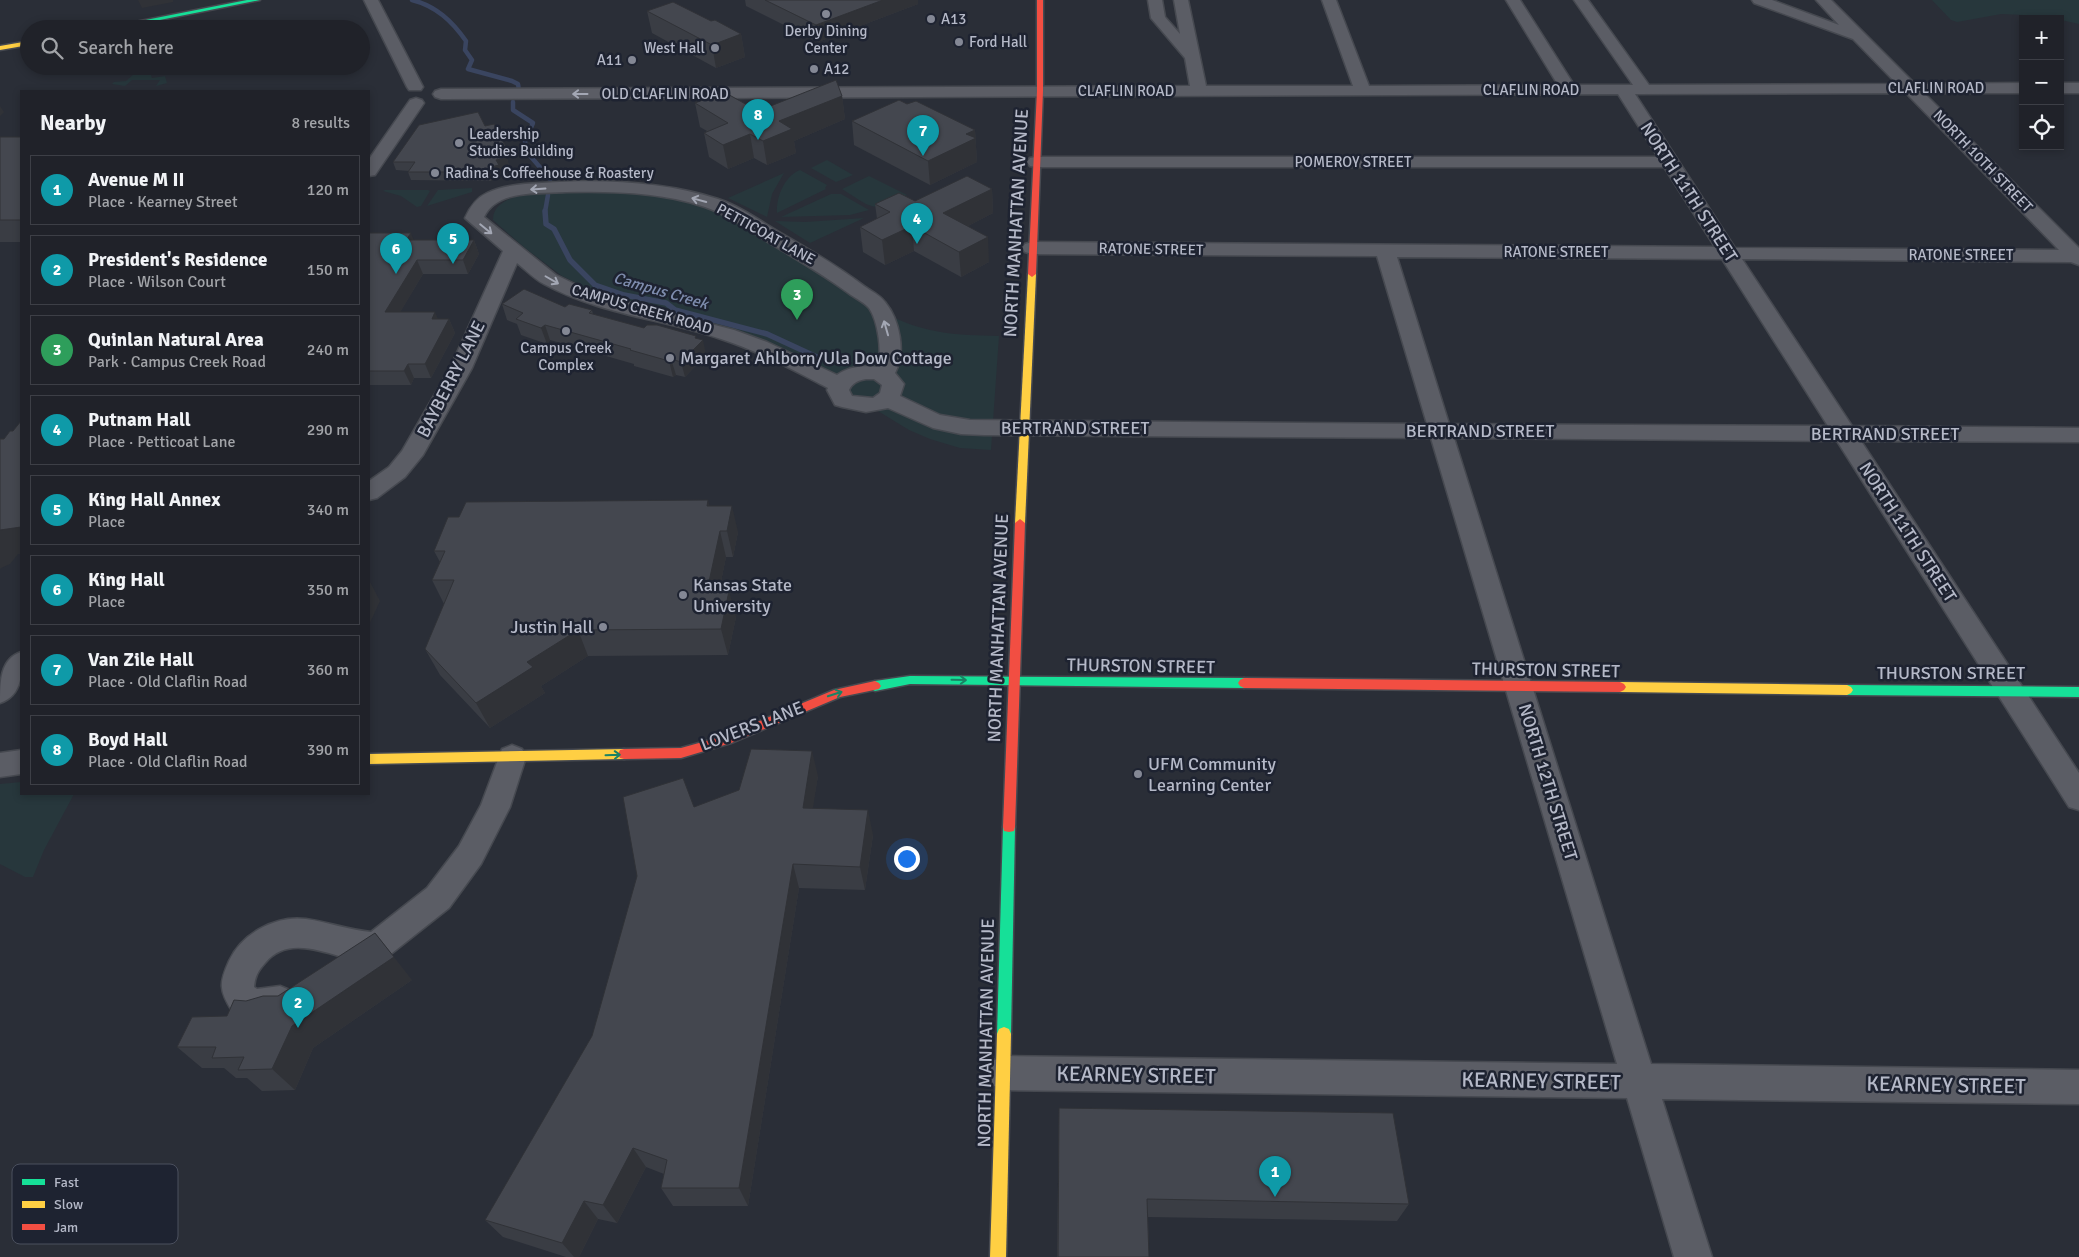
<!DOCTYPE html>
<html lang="en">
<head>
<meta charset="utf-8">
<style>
	:root { --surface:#202229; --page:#2d2f35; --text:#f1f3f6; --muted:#a2a4a8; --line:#3d3f46; --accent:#8c9099 }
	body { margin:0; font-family:Signika,sans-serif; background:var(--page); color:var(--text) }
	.controls { position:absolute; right:15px; top:15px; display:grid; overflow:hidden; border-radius:0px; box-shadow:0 2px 8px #0003 }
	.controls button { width:45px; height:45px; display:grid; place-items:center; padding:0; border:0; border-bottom:1px solid var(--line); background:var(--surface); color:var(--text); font:25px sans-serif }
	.you { position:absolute; left:906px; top:858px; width:18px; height:18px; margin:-12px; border:4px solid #fff; border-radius:50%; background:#1a73e8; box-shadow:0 0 0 8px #1a73e833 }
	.badge { display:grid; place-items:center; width:32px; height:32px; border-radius:50%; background:var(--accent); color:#fff; font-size:16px; font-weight:700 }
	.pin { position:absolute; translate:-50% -41px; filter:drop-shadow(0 1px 2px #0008) }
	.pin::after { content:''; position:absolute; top:26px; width:18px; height:15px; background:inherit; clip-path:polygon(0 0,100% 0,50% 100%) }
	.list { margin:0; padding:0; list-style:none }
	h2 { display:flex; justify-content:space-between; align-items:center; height:65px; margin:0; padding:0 20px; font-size:21px }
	h2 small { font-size:16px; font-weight:400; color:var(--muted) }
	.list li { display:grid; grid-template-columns:32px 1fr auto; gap:15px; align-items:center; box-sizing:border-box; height:70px; margin:0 10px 10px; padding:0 10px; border:1px solid var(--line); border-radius:0px }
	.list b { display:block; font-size:19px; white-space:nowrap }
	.list p { margin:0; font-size:16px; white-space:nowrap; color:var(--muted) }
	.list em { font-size:16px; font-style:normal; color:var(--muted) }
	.icon { flex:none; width:28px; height:28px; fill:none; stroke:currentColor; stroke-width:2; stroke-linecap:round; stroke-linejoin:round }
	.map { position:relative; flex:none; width:2079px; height:1257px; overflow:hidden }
	.search { position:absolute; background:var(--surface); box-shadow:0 2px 8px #0003; left:20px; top:20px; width:350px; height:55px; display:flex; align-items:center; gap:12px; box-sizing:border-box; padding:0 18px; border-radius:28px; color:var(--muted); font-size:19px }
	.panel { position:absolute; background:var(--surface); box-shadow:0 2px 8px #0003; left:20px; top:90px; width:350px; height:705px; border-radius:0px }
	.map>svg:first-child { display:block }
</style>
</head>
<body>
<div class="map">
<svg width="2079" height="1257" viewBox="0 0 2079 1257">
	<rect width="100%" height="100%" fill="#2a2e37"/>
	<g fill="#27373c">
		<path d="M1932,0H2079V24L2043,16L2001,14L1957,22L1951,20Z"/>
		<path d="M143,66H148L152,78L165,76L167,83L156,86L160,80H132L125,86L112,84L114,82L126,81Z"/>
		<path d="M827,160L853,175L836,182L811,168Z"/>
		<path d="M800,170L827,185L825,188L826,189L777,213C776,196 785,176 800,170Z"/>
		<path d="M784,173L772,194L767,217L728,198Z"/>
		<path d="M869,176L907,195C871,213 874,209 842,189Z"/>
		<path d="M472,188V192L427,206L438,190Z"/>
		<path d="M592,189L659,194L711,209L735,220L888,315C928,334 955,335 999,336L991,450L960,448L930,439L909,430L842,389L659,311L588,289L562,276L525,248L493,220C492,187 569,190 592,189Z"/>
		<path d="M385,190H428L430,191L421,206L417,207L401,196L383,191Z"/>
		<path d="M831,194H841L869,210L850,215L781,217Z"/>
		<path d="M864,218L810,243L775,221L805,222Z"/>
		<path d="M21,782V794H74L44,850L33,877H25L0,864V784Z"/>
	</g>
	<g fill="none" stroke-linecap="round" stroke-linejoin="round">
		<g stroke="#3a4560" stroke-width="4.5">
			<path d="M412,0C436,6 452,21 466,41L465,50L472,60L468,69L512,81L518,84L519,90"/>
			<path d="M513,102V110L533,123L525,141L526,151L550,179"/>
			<path d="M545,212L548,195"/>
		</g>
		<path stroke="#3a4560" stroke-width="5.5" d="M545,211L546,224L554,229L570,260L595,285L624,295L666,303L675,310L767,334L819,358"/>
		<g stroke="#464950" stroke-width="3">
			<g id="street">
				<path d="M364,0H378L423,87L421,90H409L407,87Z"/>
				<path d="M1148,0H1162L1165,17L1180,34L1174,0H1188L1206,86H1353L1322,0H1336L1369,86L1558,85L1506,0H1520L1574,85H1633L1574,0H1588L1649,85L1897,84L1853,39L1754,3L1752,0H1772L1839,25L1816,0H1831L1915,84L2023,83V93H1924L2079,248V265L2071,262L1742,259L1852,426L2079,428V442L1861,441L2079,773V810L2069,807L1837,441L1454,438L1651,1064L2079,1070V1104L1662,1099L1712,1257H1674L1627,1098L1004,1090L992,1085L987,1073L992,1061L1004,1056L1617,1064L1431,438L984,435L961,434L933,428L888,408L866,412L842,407L835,405L827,390L828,388C793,370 758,351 721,339C663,319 599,314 544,284C534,279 526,270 517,263L472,368L423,455L405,477L377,498L369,500V481L389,467L402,451L450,368L503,251L465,218C470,207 476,198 487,193C503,185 524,184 542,183C601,179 661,181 718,199C742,207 763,223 784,235C812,251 839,267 864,286C871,291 880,295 885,302C900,320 906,353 895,373L904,384L900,396L940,415L970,420L1427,424L1377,256L1032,254L1025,252L1022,248L1025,244L1032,242L1715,247L1664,167H1036L1030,166L1027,162L1030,158L1036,157H1658L1618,94L441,99L435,97L433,94L435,91L441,89L1190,86L1185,58L1151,18ZM1906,93L2059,250L1735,248L1635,94ZM566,192C613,191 661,192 705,207C728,215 748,229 768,242C796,259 824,275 851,295C857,299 865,303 869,308C878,321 883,353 877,367C863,365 848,367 837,375L767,342L734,330L641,306L585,289L556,275L484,217C497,189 540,194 566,192ZM1397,257L1722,259L1828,426L1449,424ZM866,379H874L882,385L880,393L873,398L852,396L849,390C852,383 859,380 866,379Z"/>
				<rect x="2060" y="83" width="19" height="10"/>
				<path d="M416,98L422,100L424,103L375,175L369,176V159L410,100Z"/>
				<path d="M21,652C22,672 23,695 0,703C0,682 0,659 21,652Z"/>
				<path d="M512,745L522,749L526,757L510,807L481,864L449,908L387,957L364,973L353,977L342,973L337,962L339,956C314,949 285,939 265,963C258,971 255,976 254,987L257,989L280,986L292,991L297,1002L292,1013C268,1022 255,1020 232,1011C219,990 219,983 229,961C242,933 276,915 306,919C328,922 348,930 371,932L427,888L459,846L481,805L502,749Z"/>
				<path d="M21,750V774L0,777V753Z"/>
			</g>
		</g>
		<g stroke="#464950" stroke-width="3">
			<g id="fast">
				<path d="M247,0H260L115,29H100Z"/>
				<path d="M910,676L1244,678L1248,680L1250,683L1248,686L1244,688L910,684L875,691L871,689L869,686L871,683L875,681Z"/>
				<path d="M1847,685L2079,687V697L1847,695L1843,693L1841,690L1843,687Z"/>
				<path d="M1009,822L1014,823L1015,827L1011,1034L1009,1039L1004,1041L999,1039L997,1034L1003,827L1004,823Z"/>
			</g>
		</g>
		<g stroke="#464950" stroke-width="3">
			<g id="slow">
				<path d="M29,41V45L0,50V46Z"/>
				<path d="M1032,271L1036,274L1025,523L1020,527L1015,523L1028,274Z"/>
				<path d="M1620,682L1847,685L1851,687L1853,690L1851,693L1847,695L1620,692L1616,690L1614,687L1616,684Z"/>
				<path d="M624,749L628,750L630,754L628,758L624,759L369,764V754Z"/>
				<path d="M1004,1027L1009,1029L1011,1034L1006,1257H990L997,1034L999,1029Z"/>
			</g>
		</g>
		<g stroke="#464950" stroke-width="3">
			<g id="jam">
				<path d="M1037,0H1043V91L1036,274L1032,277L1028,274L1037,91Z"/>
				<path d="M1020,519L1025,523L1015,827L1014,831L1009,832L1004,831L1003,827L1015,523Z"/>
				<path d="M1244,678L1620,682L1624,684L1626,687L1624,690L1620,692L1244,688L1240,686L1238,683L1240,680Z"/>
				<path d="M875,681L879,683L881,686L879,689L840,697L731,743L681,758L624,759L620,758L618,754L620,750L624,749L681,748L724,736L834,690Z"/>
			</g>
		</g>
		<use href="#street" fill="#5b5d65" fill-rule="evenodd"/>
		<use href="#fast" fill="#16e098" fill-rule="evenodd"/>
		<use href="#slow" fill="#ffcf43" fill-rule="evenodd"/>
		<use href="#jam" fill="#f24e42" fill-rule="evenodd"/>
	</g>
	<g fill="#3a3d44">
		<path d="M745,0H918V4L818,42L746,6Z"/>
		<path d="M647,11L711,21L741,34L745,57L716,68L652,33Z"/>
		<path d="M842,96L845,119L794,141L796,153L767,165L754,158L728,169L709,157L704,133L707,131L700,127L695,103L758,111Z"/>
		<path d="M907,104L975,130L977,162L930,185L854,145L852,121Z"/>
		<path d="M485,126L510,158H507L509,166L500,169L502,174L494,176L491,181L411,180L408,172L409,171L396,170L393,162Z"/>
		<rect x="0" y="137" width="21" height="105"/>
		<path d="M992,189L993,213L968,226L989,262L961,277L914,251L885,265L863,252L860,227L877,219L875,204L915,201Z"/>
		<path d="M369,234L414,240H474L479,254L468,274H423L400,312L438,319H449L455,333L431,378H414L411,385H369Z"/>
		<path d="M502,304L565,307L592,310L593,314L644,328L697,339L706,355L685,377L676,375L673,377L634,366V364L550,340L547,344L521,335L517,324L507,320Z"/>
		<path d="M710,506L738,532L733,557H726L719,591L736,617L728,655L588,656L541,686L545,693L490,728L440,675L425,649L444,604L432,580L440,562L434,551L459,517Z"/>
		<path d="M818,776L812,809L873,835L865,890L799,888L748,1206H673L661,1188L664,1174L646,1167L617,1223L598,1219L579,1257H566L503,1237L485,1220L592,1036Z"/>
		<path d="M412,980L313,1048L295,1090L262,1091L247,1078H236L224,1068H202L177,1047L227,1016L246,1001L278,996Z"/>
		<path d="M1059,1108L1409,1204L1397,1221L1148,1217L1149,1257H1057Z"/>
	</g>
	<g fill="#303237">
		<path d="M138,0H173V2L142,8Z"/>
		<path d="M883,0H918V4L818,42L816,25Z"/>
		<path d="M741,34L745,57L716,68L712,45Z"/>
		<path d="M842,96L845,119L794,141L796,153L767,165L763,141L779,121Z"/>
		<path d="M0,106L4,112L0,116Z"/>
		<path d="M975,130L977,162L930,185L928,161L966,134Z"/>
		<path d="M750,134L754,158L728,169L723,145Z"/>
		<path d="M507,149L510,158H507L509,166L500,169L502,174L494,176L491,181L488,172L502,150Z"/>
		<path d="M992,189L993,213L945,238L943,213Z"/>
		<path d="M912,226L914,251L885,265L882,240Z"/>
		<path d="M411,233L416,247L406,240Z"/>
		<path d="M988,237L989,262L961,277L959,252Z"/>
		<path d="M474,240L479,254L468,274L463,260Z"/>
		<path d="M417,260L423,274L392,326L385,312Z"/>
		<path d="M435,312L441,326L432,319Z"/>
		<path d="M449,319L455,333L431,378L425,364Z"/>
		<path d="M545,325L550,340L547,344L541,328Z"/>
		<path d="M696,336L698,344L703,340L706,355L685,377L681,362Z"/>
		<path d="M671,359L676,375L673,377L669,361Z"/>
		<path d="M408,364L414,378L411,385L404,371Z"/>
		<path d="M708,500L715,526L707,506Z"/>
		<path d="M732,506L738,532L733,557L727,531Z"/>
		<path d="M21,527V554H18L10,564L1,568L0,569V530Z"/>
		<path d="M720,531L726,557L714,617L707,591Z"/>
		<path d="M369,580L380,601L369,625Z"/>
		<path d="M729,591L736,617L728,655L721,629Z"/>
		<path d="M578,630L588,656L541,686L545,693L490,728L476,703L527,662Z"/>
		<path d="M812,751L818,776L809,833L803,808Z"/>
		<path d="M868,810L873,835L865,890L860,867Z"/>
		<path d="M793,864L799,888L748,1206L739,1188Z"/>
		<path d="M375,933L412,980L313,1048L295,1090L272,1069L292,1026Z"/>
		<path d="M633,1148L646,1167L617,1223L603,1205Z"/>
		<path d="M584,1201L598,1219L579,1257H574L562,1243Z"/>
	</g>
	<g fill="#44474f" stroke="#303237">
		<path d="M765,0H883L816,25Z"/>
		<path d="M673,2L711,21L715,20L741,34L712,45L647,11Z"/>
		<path d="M836,80L842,96L779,121L792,129L763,141L750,134L723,145L704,133L728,123L695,103L724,92L758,111Z"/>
		<path d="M899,100L907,104L916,101L975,130L966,134L976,138L928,161L852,121Z"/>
		<path d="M478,112L485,126L494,124L507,149L502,150L507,158L496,160L499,165L491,167L488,172H408L415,162H393L419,125Z"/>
		<rect x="0" y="137" width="21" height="83"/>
		<path d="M967,176L992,189L943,213L988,237L959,252L912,226L882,240L860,227L890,212L875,204L899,193L915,201Z"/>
		<path d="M369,233H411L406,240H474L463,260H417L385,312H435L432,319H449L425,364H408L404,371H369Z"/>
		<path d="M524,289L565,307L569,304L592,310L589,313L644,328L647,325H657L696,336L695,338L703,340L681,362L671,359L669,361L630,350L631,349L545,325L541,328L516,319L523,313L502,304Z"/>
		<path d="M21,421V527L0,530V439H4L10,431H13Z"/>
		<path d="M708,500L707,506H732L727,531H720L707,591H729L721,629L578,630L527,662L533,667L476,703L425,649L454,580H432L445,551H434L448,517H459L466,502Z"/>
		<path d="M751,749L812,751L803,808L868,810L860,867L793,864L739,1188H661L667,1160L633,1148L603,1205L584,1201L562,1243L485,1220L592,1036L637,876L623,797L683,778L694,807L739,790Z"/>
		<path d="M375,933L394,957L292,1026L272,1069L238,1070L244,1057L212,1058L216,1047H177L192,1017L227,1016L234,1000L246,1001L263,996H278Z"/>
		<path d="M1059,1108L1393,1113L1409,1204L1147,1199L1149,1257H1058Z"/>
	</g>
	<defs><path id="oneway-shaft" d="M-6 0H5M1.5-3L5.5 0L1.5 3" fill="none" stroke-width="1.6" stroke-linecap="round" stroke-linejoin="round" transform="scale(1.25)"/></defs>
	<g stroke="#a3a7b4">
		<use href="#oneway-shaft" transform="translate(580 94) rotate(180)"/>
		<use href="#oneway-shaft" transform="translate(538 189) rotate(176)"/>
		<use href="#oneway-shaft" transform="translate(699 200) rotate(-165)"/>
		<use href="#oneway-shaft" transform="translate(486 229) rotate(39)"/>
		<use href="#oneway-shaft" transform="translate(552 280) rotate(30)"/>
		<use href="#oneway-shaft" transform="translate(886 328) rotate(-106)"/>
	</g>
	<g stroke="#1a8264">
		<use href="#oneway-shaft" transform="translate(959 680) rotate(1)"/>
		<use href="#oneway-shaft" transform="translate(835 694) rotate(-18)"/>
		<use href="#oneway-shaft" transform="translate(613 755) rotate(-2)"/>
	</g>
	<g fill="#848895" stroke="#1e2331" stroke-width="2">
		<circle cx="826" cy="14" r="5"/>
		<circle cx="931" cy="19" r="5"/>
		<circle cx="959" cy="42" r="5"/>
		<circle cx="715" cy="48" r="5"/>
		<circle cx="632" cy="60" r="5"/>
		<circle cx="814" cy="69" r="5"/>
		<circle cx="459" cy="143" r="5"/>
		<circle cx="435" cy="173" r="5"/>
		<circle cx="566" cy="331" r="5"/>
		<circle cx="670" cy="358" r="5"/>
		<circle cx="683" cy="595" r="5"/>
		<circle cx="603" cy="627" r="5"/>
		<circle cx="1138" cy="774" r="5"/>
	</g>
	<g text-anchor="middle" stroke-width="5" stroke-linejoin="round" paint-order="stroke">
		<g font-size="15" fill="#b5b9c8" stroke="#1e2331" text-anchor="start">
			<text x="941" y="24">A13</text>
			<text x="826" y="36" text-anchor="middle">Derby Dining<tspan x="826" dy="17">Center</tspan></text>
			<text x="969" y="47">Ford Hall</text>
			<text x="705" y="53" text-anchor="end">West Hall</text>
			<text x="622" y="65" text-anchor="end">A11</text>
			<text x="824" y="74">A12</text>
			<text x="469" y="139">Leadership<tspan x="469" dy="17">Studies Building</tspan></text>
			<text x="445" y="178">Radina's Coffeehouse &amp; Roastery</text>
			<text x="566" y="353" text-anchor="middle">Campus Creek<tspan x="566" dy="17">Complex</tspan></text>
		</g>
		<g font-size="15" fill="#b5b9c8" stroke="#1e2331">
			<text x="1936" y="93">CLAFLIN ROAD</text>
			<text x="1531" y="95">CLAFLIN ROAD</text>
			<text x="1126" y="96">CLAFLIN ROAD</text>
			<text x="665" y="99">OLD CLAFLIN ROAD</text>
			<text transform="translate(1983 161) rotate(46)" y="5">NORTH 10TH STREET</text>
			<text x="1353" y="167">POMEROY STREET</text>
			<text transform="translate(766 234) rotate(29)" y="5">PETTICOAT LANE</text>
			<text transform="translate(1151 249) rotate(1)" y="5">RATONE STREET</text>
			<text x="1556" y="257">RATONE STREET</text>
			<text x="1961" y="260">RATONE STREET</text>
			<text transform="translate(642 309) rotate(16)" y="5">CAMPUS CREEK ROAD</text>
		</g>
		<g font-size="16" font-style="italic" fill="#7e8cad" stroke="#1e2331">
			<text transform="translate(661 290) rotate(16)" y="6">Campus Creek</text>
		</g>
		<g font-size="18" fill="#b5b9c8" stroke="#1e2331">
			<text transform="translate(1689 192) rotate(57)" y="6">NORTH 11TH STREET</text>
			<text transform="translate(1016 223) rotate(-87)" y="6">NORTH MANHATTAN AVENUE</text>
			<text transform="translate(451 379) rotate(-63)" y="6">BAYBERRY LANE</text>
			<text x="1075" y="434">BERTRAND STREET</text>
			<text x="1480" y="437">BERTRAND STREET</text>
			<text x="1885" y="440">BERTRAND STREET</text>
			<text transform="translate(1908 532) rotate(57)" y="6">NORTH 11TH STREET</text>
			<text transform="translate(998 628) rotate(-88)" y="6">NORTH MANHATTAN AVENUE</text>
			<text transform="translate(1141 666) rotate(1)" y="6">THURSTON STREET</text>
			<text transform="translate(1546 670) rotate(1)" y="6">THURSTON STREET</text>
			<text x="1951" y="679">THURSTON STREET</text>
			<text transform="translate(752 726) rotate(-21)" y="6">LOVERS LANE</text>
			<text transform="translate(1548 782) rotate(73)" y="6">NORTH 12TH STREET</text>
			<text transform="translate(986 1033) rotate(-89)" y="6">NORTH MANHATTAN AVENUE</text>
		</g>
		<g font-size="18" fill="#b5b9c8" stroke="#1e2331" text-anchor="start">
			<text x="680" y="364">Margaret Ahlborn/Ula Dow Cottage</text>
			<text x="693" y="591">Kansas State<tspan x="693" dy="21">University</tspan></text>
			<text x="593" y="633" text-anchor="end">Justin Hall</text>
			<text x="1148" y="770">UFM Community<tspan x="1148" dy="21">Learning Center</tspan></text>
		</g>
		<g font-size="21" fill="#b5b9c8" stroke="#1e2331">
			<text transform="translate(1136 1075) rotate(1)" y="7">KEARNEY STREET</text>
			<text transform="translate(1541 1081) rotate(1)" y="7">KEARNEY STREET</text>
			<text transform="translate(1946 1085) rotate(1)" y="7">KEARNEY STREET</text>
		</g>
	</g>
	<rect x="12" y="1164" width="166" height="80" rx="8" fill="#1e2331" stroke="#4b505e" stroke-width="1"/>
	<rect x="22" y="1179" width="23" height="6" fill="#16e098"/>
	<rect x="22" y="1201" width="23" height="7" fill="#ffcf43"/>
	<rect x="22" y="1224" width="23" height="6" fill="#f24e42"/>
	<g font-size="14" fill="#b5b9c8">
		<text x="54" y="1187">Fast</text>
		<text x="54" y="1209">Slow</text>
		<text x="54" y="1232">Jam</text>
	</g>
</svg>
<div class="controls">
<button>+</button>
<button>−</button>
<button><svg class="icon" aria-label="locate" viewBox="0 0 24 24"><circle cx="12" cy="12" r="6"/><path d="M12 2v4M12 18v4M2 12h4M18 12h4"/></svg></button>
</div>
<div class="you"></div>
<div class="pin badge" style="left:1275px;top:1197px;background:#0f9aa8">1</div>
<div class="pin badge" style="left:298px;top:1028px;background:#0f9aa8">2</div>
<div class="pin badge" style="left:797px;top:320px;background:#2e9e5b">3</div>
<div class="pin badge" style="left:917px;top:244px;background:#0f9aa8">4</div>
<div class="pin badge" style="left:453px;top:264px;background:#0f9aa8">5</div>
<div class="pin badge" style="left:396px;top:274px;background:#0f9aa8">6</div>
<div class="pin badge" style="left:923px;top:156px;background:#0f9aa8">7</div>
<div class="pin badge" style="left:758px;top:140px;background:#0f9aa8">8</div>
<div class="search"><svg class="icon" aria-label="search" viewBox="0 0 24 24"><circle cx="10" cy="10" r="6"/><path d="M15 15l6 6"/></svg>Search here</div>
<section class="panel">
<h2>Nearby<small>8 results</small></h2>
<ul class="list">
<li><span class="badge" style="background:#0f9aa8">1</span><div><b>Avenue M II</b><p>Place · Kearney Street</p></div><em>120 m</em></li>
<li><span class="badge" style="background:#0f9aa8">2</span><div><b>President's Residence</b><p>Place · Wilson Court</p></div><em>150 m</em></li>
<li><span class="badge" style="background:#2e9e5b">3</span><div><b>Quinlan Natural Area</b><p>Park · Campus Creek Road</p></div><em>240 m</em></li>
<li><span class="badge" style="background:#0f9aa8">4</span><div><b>Putnam Hall</b><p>Place · Petticoat Lane</p></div><em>290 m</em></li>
<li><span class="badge" style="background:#0f9aa8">5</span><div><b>King Hall Annex</b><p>Place</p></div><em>340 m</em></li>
<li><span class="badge" style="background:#0f9aa8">6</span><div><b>King Hall</b><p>Place</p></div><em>350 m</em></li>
<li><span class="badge" style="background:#0f9aa8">7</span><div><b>Van Zile Hall</b><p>Place · Old Claflin Road</p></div><em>360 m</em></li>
<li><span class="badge" style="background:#0f9aa8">8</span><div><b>Boyd Hall</b><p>Place · Old Claflin Road</p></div><em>390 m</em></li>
</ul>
</section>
</div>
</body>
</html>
